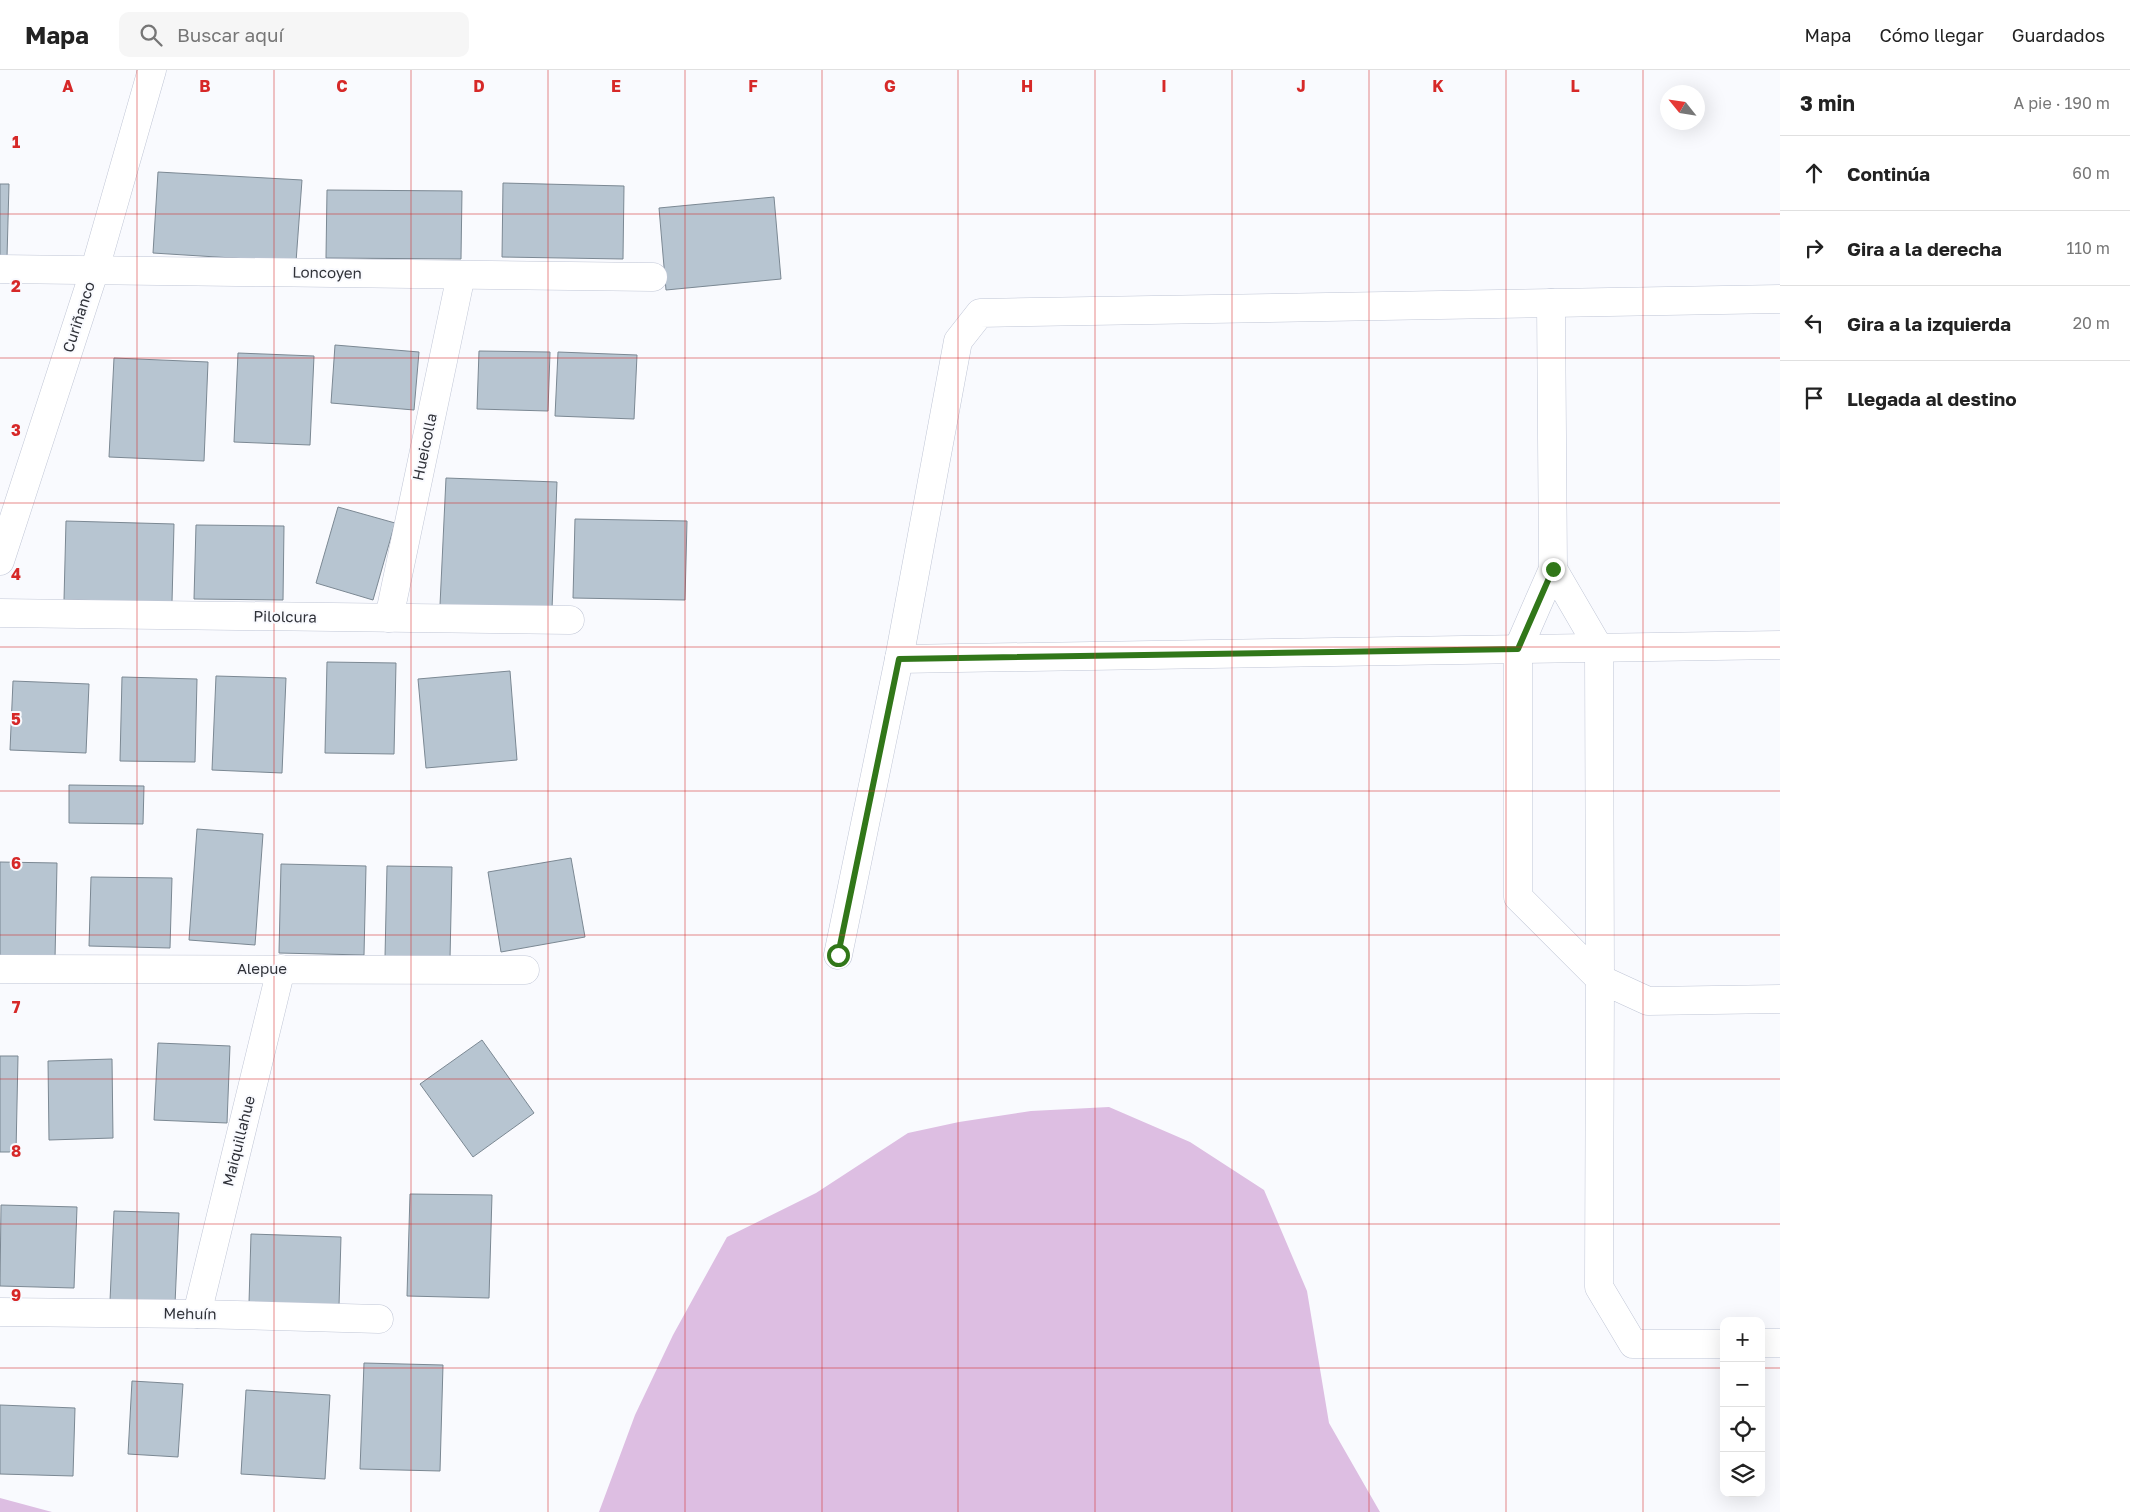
<!DOCTYPE html>
<html lang="es">
<head>
<meta charset="utf-8">
<style>
	:root { --surface:#fff; --page:#f6f6f6; --text:#222; --muted:#767676; --line:#e0e0e0 }
	body { margin:0; font-family:"Golos Text",sans-serif; background:var(--page); color:var(--text) }
	.controls { position:absolute; right:15px; bottom:15px; display:grid; overflow:hidden; border-radius:10px; box-shadow:0 5px 20px #0002 }
	.controls button { width:45px; height:45px; display:grid; place-items:center; padding:0; border:0; border-bottom:1px solid var(--line); background:var(--surface); color:var(--text); font:25px sans-serif }
	.compass { position:absolute; left:1660px; top:15px; width:45px; height:45px; border-radius:50%; background:var(--surface); box-shadow:0 5px 20px #0002; rotate:300deg }
	.stop { position:absolute; width:15px; height:15px; margin:-11px; border:4px solid #317719; border-radius:50%; background:#fff }
	.stop.end { background:#317719; border-color:#fff; box-shadow:0 1px 5px #0008 }
	.list { margin:0; padding:0; list-style:none }
	h2 { display:flex; justify-content:space-between; align-items:center; height:65px; margin:0; padding:0 20px; font-size:21px }
	h2 small { font-size:16px; font-weight:400; color:var(--muted) }
	.list li { display:grid; grid-template-columns:32px 1fr auto; gap:15px; align-items:center; box-sizing:border-box; height:75px; padding:0 20px; border-top:1px solid var(--line) }
	.list b { display:block; font-size:19px; white-space:nowrap }
	.list em { font-size:16px; font-style:normal; color:var(--muted) }
	.icon { flex:none; width:28px; height:28px; fill:none; stroke:currentColor; stroke-width:2; stroke-linecap:round; stroke-linejoin:round }
	.map { position:relative; flex:none; width:1780px; height:1442px; overflow:hidden }
	header { display:flex; align-items:center; gap:30px; box-sizing:border-box; height:70px; padding:0 25px; background:var(--surface); border-bottom:1px solid var(--line) }
	header strong { font-size:24px }
	nav { display:flex; gap:28px; margin-inline-start:auto; font-size:18px }
	.search { width:350px; height:45px; background:var(--page); display:flex; align-items:center; gap:12px; box-sizing:border-box; padding:0 18px; border-radius:10px; color:var(--muted); font-size:19px }
	main { display:flex }
	aside { flex:1; background:var(--surface) }
	.map>svg:first-child { display:block }
</style>
</head>
<body>
<header>
<strong>Mapa</strong>
<div class="search"><svg class="icon" aria-label="search" viewBox="0 0 24 24"><circle cx="10" cy="10" r="6"/><path d="M15 15l6 6"/></svg>Buscar aquí</div>
<nav><a>Mapa</a><a>Cómo llegar</a><a>Guardados</a></nav>
</header>
<main>
<div class="map">
<svg width="1780" height="1442" viewBox="0 0 1780 1442">
	<rect width="100%" height="100%" fill="#f9fafe"/>
	<g fill="#ddbee2">
		<path d="M1109,1037L1190,1072L1264,1120L1307,1221L1329,1353L1380,1442H599L635,1345L673,1265L727,1167L816,1123L908,1063L959,1052L1031,1041Z"/>
		<path d="M0,1428L52,1442H0Z"/>
	</g>
	<g fill="#b7c5d1" stroke="#7b8893">
		<path d="M158,102L302,110L296,192L153,183Z"/>
		<path d="M503,113L624,116L623,189L502,187Z"/>
		<path d="M0,114H9L7,188H0Z"/>
		<path d="M327,120L462,121L461,189L326,188Z"/>
		<path d="M774,127L781,209L666,220L659,138Z"/>
		<path d="M335,275L419,282L414,340L331,333Z"/>
		<path d="M479,281L550,282L548,341L477,339Z"/>
		<path d="M558,282L637,285L634,349L555,346Z"/>
		<path d="M238,283L314,286L310,375L234,372Z"/>
		<path d="M114,288L208,292L204,391L109,387Z"/>
		<path d="M446,408L557,412L552,539L440,535Z"/>
		<path d="M338,437L395,453L373,530L316,513Z"/>
		<path d="M575,449L687,451L685,530L573,528Z"/>
		<path d="M66,451L174,454L172,532L64,530Z"/>
		<path d="M196,455L284,456L283,530L194,529Z"/>
		<path d="M327,592L396,593L394,684L325,683Z"/>
		<path d="M510,601L517,690L426,698L418,609Z"/>
		<path d="M216,606L286,608L282,703L212,700Z"/>
		<path d="M122,607L197,609L195,692L120,691Z"/>
		<path d="M13,611L89,614L86,683L10,680Z"/>
		<path d="M69,715L144,716L143,754L69,753Z"/>
		<path d="M197,759L263,764L255,875L189,870Z"/>
		<path d="M571,788L585,867L501,882L488,802Z"/>
		<path d="M0,792L57,793L55,889L0,888Z"/>
		<path d="M281,794L366,796L364,885L279,883Z"/>
		<path d="M387,796L452,797L450,889L385,887Z"/>
		<path d="M91,807L172,808L170,878L89,876Z"/>
		<path d="M482,970L534,1043L473,1087L420,1014Z"/>
		<path d="M158,973L230,976L227,1053L154,1050Z"/>
		<path d="M0,986H18L16,1082H0Z"/>
		<path d="M112,989L113,1068L49,1070L48,991Z"/>
		<path d="M410,1124L492,1125L489,1228L407,1226Z"/>
		<path d="M1,1135L77,1137L74,1218L0,1216Z"/>
		<path d="M114,1141L179,1143L175,1234L110,1231Z"/>
		<path d="M251,1164L341,1167L339,1236L249,1233Z"/>
		<path d="M364,1293L443,1295L440,1401L360,1399Z"/>
		<path d="M132,1311L183,1314L178,1387L128,1384Z"/>
		<path d="M246,1320L330,1325L325,1409L241,1404Z"/>
		<path d="M0,1335L75,1338L73,1406L0,1404Z"/>
	</g>
	<g fill="none" stroke-linecap="round" stroke-linejoin="round">
		<g stroke="#c0c6d6" stroke-width="29">
			<g id="minor">
				<path d="M0,199L653,207"/>
				<path d="M1551,233L1553,499L1518,579V827L1600,909L1599,578L1553,499"/>
				<path d="M0,491L95,199L152,0"/>
				<path d="M0,543L570,550"/>
				<path d="M389,548L461,205"/>
				<path d="M899,589L1780,575"/>
				<path d="M838,885L899,589L958,271L980,243L1780,229"/>
				<path d="M0,899L525,900"/>
				<path d="M0,1242L197,1244L379,1249"/>
				<path d="M197,1244L281,899"/>
				<path d="M1761,1273H1780"/>
				<path d="M1724,1274H1633L1599,1217L1600,909L1648,931L1780,929"/>
			</g>
		</g>
		<use href="#minor" stroke="#fff" stroke-width="28"/>
	</g>
	<g fill="none" stroke-linecap="round" stroke-linejoin="round">
		<path stroke="#317719" stroke-width="6" d="M838,885L899,589L1518,579L1553,499"/>
	</g>
	<path fill="none" stroke="#d62828" stroke-width="1" stroke-opacity="0.55" d="M137,0V1442M274,0V1442M411,0V1442M548,0V1442M685,0V1442M822,0V1442M958,0V1442M1095,0V1442M1232,0V1442M1369,0V1442M1506,0V1442M1643,0V1442M0,144H1780M0,288H1780M0,433H1780M0,577H1780M0,721H1780M0,865H1780M0,1009H1780M0,1154H1780M0,1298H1724M1761,1298H1780"/>
	<g text-anchor="middle" stroke-width="4" stroke-linejoin="round" paint-order="stroke">
		<g font-size="15" fill="#2f3138" stroke="#f9fafe">
			<text transform="translate(327 203) rotate(1)" y="5">Loncoyen</text>
			<text transform="translate(79 247) rotate(-72)" y="5">Curiñanco</text>
			<text transform="translate(425 377) rotate(-78)" y="5">Hueicolla</text>
			<text transform="translate(285 547) rotate(1)" y="5">Pilolcura</text>
			<text x="262" y="904">Alepue</text>
			<text transform="translate(239 1071) rotate(-76)" y="5">Maiquillahue</text>
			<text transform="translate(190 1244) rotate(1)" y="5">Mehuín</text>
		</g>
	</g>
	<g font-size="16" text-anchor="middle" font-weight="bold" fill="#d62828" stroke="#f9fafe" stroke-width="4" stroke-linejoin="round" paint-order="stroke">
		<text x="68" y="22">A</text>
		<text x="205" y="22">B</text>
		<text x="342" y="22">C</text>
		<text x="479" y="22">D</text>
		<text x="616" y="22">E</text>
		<text x="753" y="22">F</text>
		<text x="890" y="22">G</text>
		<text x="1027" y="22">H</text>
		<text x="1164" y="22">I</text>
		<text x="1301" y="22">J</text>
		<text x="1438" y="22">K</text>
		<text x="1575" y="22">L</text>
		<text x="16" y="78">1</text>
		<text x="16" y="222">2</text>
		<text x="16" y="366">3</text>
		<text x="16" y="510">4</text>
		<text x="16" y="655">5</text>
		<text x="16" y="799">6</text>
		<text x="16" y="943">7</text>
		<text x="16" y="1087">8</text>
		<text x="16" y="1231">9</text>
	</g>
</svg>
<div class="controls">
<button>+</button>
<button>−</button>
<button><svg class="icon" aria-label="locate" viewBox="0 0 24 24"><circle cx="12" cy="12" r="6"/><path d="M12 2v4M12 18v4M2 12h4M18 12h4"/></svg></button>
<button><svg class="icon" aria-label="layers" viewBox="0 0 24 24"><path d="M12 4l9 5-9 5-9-5zM3 14l9 5 9-5"/></svg></button>
</div>
<svg class="compass" viewBox="-18 -18 36 36"><path d="M0-13l5 13h-10z" fill="#e53935"/><path d="M0 13l5-13h-10z" fill="#767676"/></svg>
<div class="stop" style="left:838px;top:885px"></div>
<div class="stop end" style="left:1553px;top:499px"></div>
</div>
<aside>
<h2>3 min<small>A pie · 190 m</small></h2>
<ul class="list">
<li><svg class="icon" aria-label="ahead" viewBox="0 0 24 24"><path d="M12 20V5M6 11l6-6 6 6"/></svg><div><b>Continúa</b></div><em>60 m</em></li>
<li><svg class="icon" aria-label="right" viewBox="0 0 24 24"><path d="M7 20v-9h11M14 6l5 5-5 5"/></svg><div><b>Gira a la derecha</b></div><em>110 m</em></li>
<li><svg class="icon" aria-label="left" viewBox="0 0 24 24"><path d="M17 20v-9H6M10 6l-5 5 5 5"/></svg><div><b>Gira a la izquierda</b></div><em>20 m</em></li>
<li><svg class="icon" aria-label="arrive" viewBox="0 0 24 24"><path d="M6 21V4h12l-3 4 3 4H6"/></svg><div><b>Llegada al destino</b></div></li>
</ul>
</aside>
</main>
</body>
</html>
